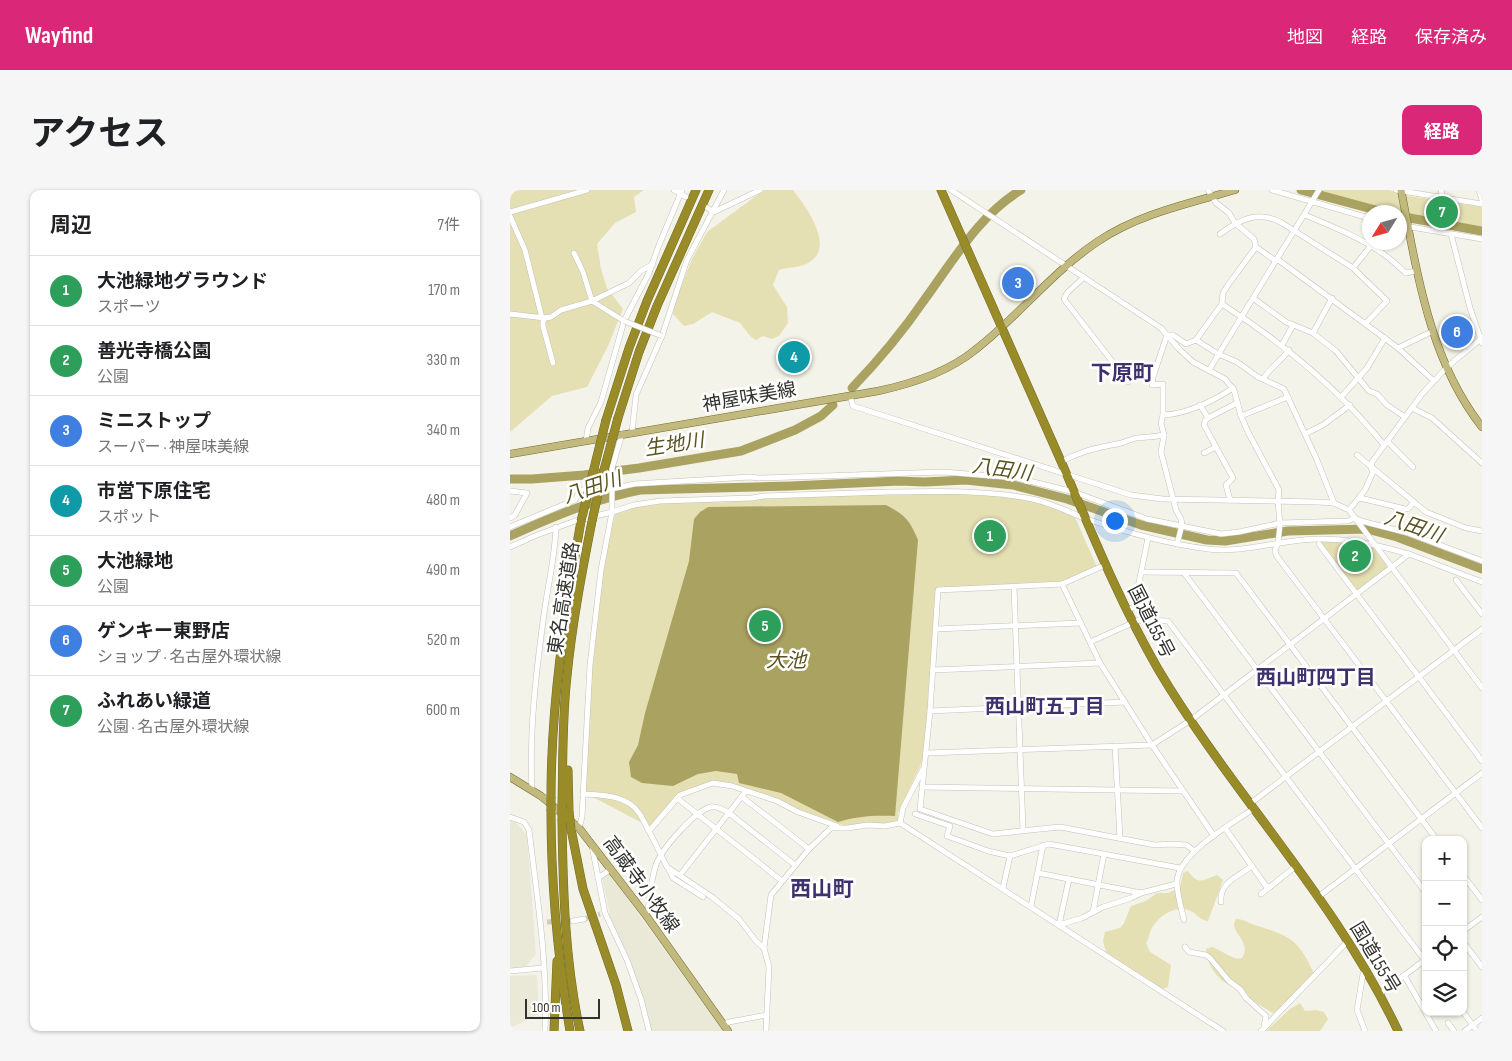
<!DOCTYPE html>
<html lang="ja">
<head>
<meta charset="utf-8">
<style>
	:root { --surface:#fff; --page:#f6f6f6; --text:#202124; --muted:#757577; --line:#e0e0e0; --accent:#db2777 }
	body { margin:0; font-family:"Sofia Sans Condensed","Noto Sans JP",sans-serif; background:var(--page); color:var(--text) }
	.controls { position:absolute; right:15px; bottom:15px; display:grid; overflow:hidden; border-radius:10px; box-shadow:0 1px 4px #0004 }
	.controls button { width:45px; height:45px; display:grid; place-items:center; padding:0; border:0; border-bottom:1px solid var(--line); background:var(--surface); color:var(--text); font:25px sans-serif }
	.compass { position:absolute; left:852px; top:15px; width:45px; height:45px; border-radius:50%; background:var(--surface); box-shadow:0 1px 4px #0004; rotate:233deg }
	.scale { position:absolute; left:15px; bottom:12px; width:75px; box-sizing:border-box; padding-left:5px; border:2px solid #32322e; border-top:0; font-size:14px; line-height:18px; white-space:nowrap; color:#32322e; -webkit-text-stroke:4px #fff; paint-order:stroke }
	.you { position:absolute; left:604px; top:330px; width:18px; height:18px; margin:-12px; border:4px solid #fff; border-radius:50%; background:#1a73e8; box-shadow:0 0 0 8px #1a73e833 }
	.badge { display:grid; place-items:center; width:32px; height:32px; border-radius:50%; background:var(--accent); color:#fff; font-size:16px; font-weight:700 }
	.pin { position:absolute; translate:-50% -50%; border:2px solid #fff; box-shadow:0 1px 5px #0006 }
	.list { margin:0; padding:0; list-style:none }
	h2 { display:flex; justify-content:space-between; align-items:center; height:65px; margin:0; padding:0 20px; font-size:21px }
	h2 small { font-size:16px; font-weight:400; color:var(--muted) }
	.list li { display:grid; grid-template-columns:32px 1fr auto; gap:15px; align-items:center; box-sizing:border-box; height:70px; padding:0 20px; border-top:1px solid var(--line) }
	.list b { display:block; font-size:19px; white-space:nowrap }
	.list p { margin:0; font-size:16px; white-space:nowrap; color:var(--muted) }
	.list em { font-size:16px; font-style:normal; color:var(--muted) }
	.icon { flex:none; width:28px; height:28px; fill:none; stroke:currentColor; stroke-width:2; stroke-linecap:round; stroke-linejoin:round }
	.map { position:relative; flex:none; width:972px; height:841px; overflow:hidden; border-radius:10px }
	header { display:flex; align-items:center; gap:30px; box-sizing:border-box; height:70px; padding:0 25px; background:var(--accent); color:#fff }
	header strong { font-size:24px }
	nav { display:flex; gap:28px; margin-inline-start:auto; font-size:18px }
	.intro { display:flex; align-items:center; justify-content:space-between; box-sizing:border-box; height:120px; padding:0 30px }
	h1 { margin:0; font-size:35px }
	.button { padding:12px 22px; border-radius:10px; background:var(--accent); color:#fff; font-size:18px; font-weight:700 }
	main { display:flex; gap:30px; padding:0 30px }
	aside { flex:1; background:var(--surface); border-radius:10px; box-shadow:0 1px 4px #0004 }
	.map>svg:first-child { display:block }
</style>
</head>
<body>
<header>
<strong>Wayfind</strong>
<nav><a>地図</a><a>経路</a><a>保存済み</a></nav>
</header>
<div class="intro"><h1>アクセス</h1><a class="button">経路</a></div>
<main>
<aside>
<h2>周辺<small>7件</small></h2>
<ul class="list">
<li><span class="badge" style="background:#2e9e5b">1</span><div><b>大池緑地グラウンド</b><p>スポーツ</p></div><em>170 m</em></li>
<li><span class="badge" style="background:#2e9e5b">2</span><div><b>善光寺橋公園</b><p>公園</p></div><em>330 m</em></li>
<li><span class="badge" style="background:#3f7fe0">3</span><div><b>ミニストップ</b><p>スーパー · 神屋味美線</p></div><em>340 m</em></li>
<li><span class="badge" style="background:#0f9aa8">4</span><div><b>市営下原住宅</b><p>スポット</p></div><em>480 m</em></li>
<li><span class="badge" style="background:#2e9e5b">5</span><div><b>大池緑地</b><p>公園</p></div><em>490 m</em></li>
<li><span class="badge" style="background:#3f7fe0">6</span><div><b>ゲンキー東野店</b><p>ショップ · 名古屋外環状線</p></div><em>520 m</em></li>
<li><span class="badge" style="background:#2e9e5b">7</span><div><b>ふれあい緑道</b><p>公園 · 名古屋外環状線</p></div><em>600 m</em></li>
</ul>
</aside>
<div class="map">
<svg width="972" height="841" viewBox="0 0 972 841">
	<rect width="100%" height="100%" fill="#f4f3e9"/>
	<g fill="#eae8d7">
		<path d="M0,631L6,632L17,646L26,764L14,778L0,779Z"/>
		<path d="M99,683L202,826L213,841H140L123,780L100,726L92,686Z"/>
		<path d="M26,785L27,786L29,824L0,838V786Z"/>
	</g>
	<g fill="#e5e0b3">
		<path d="M0,0H134L124,7L126,22L105,33L87,54L91,79L97,98L113,119L98,156L77,197L42,206L0,242Z"/>
		<path d="M254,0H283C296,16 328,60 296,74C288,78 278,77 269,80L263,95L277,117L278,133L269,146L262,149L253,146L246,150L240,146L230,133L202,122L183,134L174,136L163,124L164,115L182,69L197,42Z"/>
		<path d="M805,0H879L899,6L972,17V37L867,17Z"/>
		<path d="M432,302L495,306L532,313L564,325L587,377L559,390L547,392L426,398L418,517L413,570L388,623V632L338,637L214,592L178,599L140,637L75,603C80,509 81,413 106,321L124,316L151,313Z"/>
		<path d="M808,351H830L863,357L877,376V379L846,402Z"/>
		<path d="M678,681C689,696 692,690 707,685L713,690L698,731C690,731 686,722 678,720C665,715 648,727 642,738C639,743 639,749 636,753L640,762L661,775L658,797L653,799L626,784L596,762L593,751L595,742L610,738L614,733L621,716L636,711L647,703H658L670,698L673,683Z"/>
		<path d="M726,729C734,729 740,734 748,736C783,747 788,750 804,783L780,810L763,823L743,811L732,798C713,798 697,778 696,759L702,757C712,760 723,771 732,768C743,750 717,742 726,729Z"/>
		<path d="M790,813L795,821L806,820L814,822L818,829L810,841H756L780,819Z"/>
	</g>
	<path fill="#aaa260" d="M376,315C396,326 399,329 408,350L385,626C365,625 347,626 328,632L271,603L229,593L227,584L206,581L188,584L163,596L132,593L121,587L119,572L128,555L135,523L179,371L184,329L190,322L198,317Z"/>
	<g fill="none" stroke-linecap="round" stroke-linejoin="round">
		<g stroke="#aaa260" stroke-width="9">
			<path d="M791,0L873,22"/>
			<path d="M889,26L972,41"/>
			<path d="M342,198C369,170 393,141 415,109C443,71 469,25 511,0"/>
			<path d="M0,289H22L74,285L129,278L231,261L285,240L311,226L323,215"/>
			<path d="M0,346C42,327 84,309 130,300L281,296L389,291L414,292L456,290L503,295L557,309L631,335L697,350L715,351L778,341L857,339L887,347L972,379"/>
		</g>
		<g stroke="#cdccc4" stroke-width="5" stroke-dasharray="5 2.5" stroke-linecap="butt">
			<path d="M74,729L90,724"/>
			<path d="M37,732L63,731"/>
		</g>
		<g stroke="#c2c1b8" stroke-width="6">
			<g id="minor">
				<path d="M164,0L176,7"/>
				<path d="M441,0L651,138L669,159L683,172L715,189L724,200L731,226L738,242L769,300L768,311L770,335L768,353L765,360L766,365L972,638"/>
				<path d="M762,0L859,28"/>
				<path d="M886,0L972,14"/>
				<path d="M931,0L933,9"/>
				<path d="M969,0L972,10"/>
				<path d="M196,17L204,22L250,0"/>
				<path d="M0,22L77,0"/>
				<path d="M795,25C821,36 849,47 872,63C881,69 888,76 896,83L907,81"/>
				<path d="M0,26L15,60L32,128"/>
				<path d="M889,35L972,49"/>
				<path d="M710,44C730,29 749,20 772,33L843,78L877,111L856,133"/>
				<path d="M941,44L960,118L972,153"/>
				<path d="M746,57L766,71"/>
				<path d="M64,63L73,82L82,111L114,131"/>
				<path d="M767,69L888,158L924,191"/>
				<path d="M843,78L864,52"/>
				<path d="M574,87L557,103L554,109L618,192"/>
				<path d="M743,108L776,132L803,143L826,161L859,201L867,204L877,215L895,227"/>
				<path d="M712,114C773,153 828,198 874,255"/>
				<path d="M0,124L35,128L41,127L51,120L82,111L119,93L131,81L143,74"/>
				<path d="M35,128L33,131V136L43,173"/>
				<path d="M803,143L822,108"/>
				<path d="M686,150L708,164L727,172L748,187L774,199L807,270L824,313"/>
				<path d="M772,155L783,135"/>
				<path d="M888,158L923,141"/>
				<path d="M699,180L809,0"/>
				<path d="M753,189C760,178 771,171 779,160"/>
				<path d="M340,206L343,216L621,305L653,309L808,312L824,313L839,320L972,498"/>
				<path d="M832,206L857,178L875,148"/>
				<path d="M690,215L698,228"/>
				<path d="M902,218L922,228L972,273"/>
				<path d="M653,225C677,224 703,211 723,198"/>
				<path d="M731,226L778,207"/>
				<path d="M122,242L126,205L152,146L177,70L214,0"/>
				<path d="M795,244L813,235L840,215"/>
				<path d="M76,251L78,238L91,212L114,131L139,83L149,55L172,0"/>
				<path d="M877,251L903,277"/>
				<path d="M694,263L706,257"/>
				<path d="M847,265L916,322L956,338L972,341"/>
				<path d="M551,272C572,260 588,258 611,253C616,252 621,249 626,248C635,247 644,247 654,245"/>
				<path d="M101,299L124,294L240,287L249,288L433,282L507,288L564,302L637,329L711,344L729,342L770,333L838,331L845,328L851,331L898,343L972,371"/>
				<path d="M0,301L17,303L5,325L0,328"/>
				<path d="M850,308L895,319H898L904,312"/>
				<path d="M720,310L716,295L723,288L694,235L695,231L698,228L727,213"/>
				<path d="M839,320L855,300L863,282L861,278L862,272L912,204L937,177L972,148"/>
				<path d="M0,337L65,310L69,302L98,288H101"/>
				<path d="M667,354L672,335L671,329L666,320L651,262L654,245L651,233L653,225V194L642,195L643,187L657,145H663L676,154L686,150L703,126L712,114L713,103L718,95L746,57L744,49L725,33L719,23L706,13L698,0"/>
				<path d="M809,354L972,571"/>
				<path d="M0,357L27,345L65,331L102,322L124,315L150,311L242,308L254,306C295,305 337,303 378,302C424,301 472,300 517,308C537,311 556,321 574,328C615,342 656,354 698,359C730,363 760,353 792,350C829,346 864,354 899,364"/>
				<path d="M595,375L552,394L428,400L420,521L410,619L483,644L550,637L645,655L661,654L676,655L685,661"/>
				<path d="M632,382L726,383L927,650"/>
				<path d="M674,383L916,703"/>
				<path d="M946,390L972,424"/>
				<path d="M552,394L590,473L642,555L704,646"/>
				<path d="M504,397L513,640"/>
				<path d="M617,420L624,417L638,348"/>
				<path d="M426,439L570,433"/>
				<path d="M580,452L629,430L658,431L916,772"/>
				<path d="M423,480L590,473"/>
				<path d="M420,521L615,512"/>
				<path d="M605,556L610,648"/>
				<path d="M416,563L642,555L681,530L899,364L972,392"/>
				<path d="M412,597L673,601"/>
				<path d="M22,601C19,541 26,483 34,424C38,395 45,366 46,337"/>
				<path d="M73,604C92,605 117,605 129,623C133,628 135,635 139,641"/>
				<path d="M232,607L299,659"/>
				<path d="M167,608L272,691"/>
				<path d="M741,613L972,439"/>
				<path d="M405,624L440,636L437,646L478,661L500,666L539,654L670,678"/>
				<path d="M0,627L14,632L19,640C27,706 38,774 35,841"/>
				<path d="M390,633L393,618L413,579"/>
				<path d="M69,638L72,627L80,475L91,380L102,322V278L112,244"/>
				<path d="M715,638L756,696L760,697"/>
				<path d="M82,656L95,723L117,770L131,809L139,841"/>
				<path d="M159,680L163,688L193,707"/>
				<path d="M528,683L631,703"/>
				<path d="M170,685L236,601"/>
				<path d="M953,685L972,710"/>
				<path d="M88,688L101,679"/>
				<path d="M559,689L549,735L572,728L593,717L621,708L631,703L666,694"/>
				<path d="M493,698L500,666"/>
				<path d="M751,704L786,676"/>
				<path d="M808,707L972,583"/>
				<path d="M711,712C709,692 728,687 742,676"/>
				<path d="M521,716L533,655"/>
				<path d="M583,722L594,664"/>
				<path d="M135,724L138,721C140,706 141,689 146,675C151,660 184,621 201,617C207,616 214,620 219,623L285,675"/>
				<path d="M674,730C671,718 667,704 667,692C667,664 724,632 745,618"/>
				<path d="M63,731L74,729"/>
				<path d="M953,741L972,727"/>
				<path d="M953,752L972,777"/>
				<path d="M675,757L679,762L696,765L700,768L719,791L730,799L736,808L756,826L754,837"/>
				<path d="M254,758L246,751L229,729L202,707L157,677L139,641L170,605L203,593L222,596L267,611L288,622L327,636"/>
				<path d="M0,781L33,778"/>
				<path d="M894,785L926,841"/>
				<path d="M871,803L916,769"/>
				<path d="M953,822L967,841"/>
				<path d="M938,833L944,841"/>
				<path d="M214,835L219,832L257,825"/>
				<path d="M256,841L259,777L254,758L261,705L299,659L321,638H338L357,635L375,636L390,633L713,841"/>
				<path d="M751,841L838,751"/>
				<path d="M855,841L847,820L853,784L856,779"/>
				<path d="M955,841L972,828"/>
			</g>
		</g>
		<g stroke="#746c2a" stroke-width="8">
			<g id="major">
				<path d="M891,0C907,81 919,170 972,237"/>
				<path d="M0,264L368,201C401,194 438,182 465,160C508,127 542,82 587,52C628,24 677,14 725,0"/>
				<path d="M0,587L31,606L69,638L135,724L218,841"/>
			</g>
		</g>
		<g stroke="#746c2a" stroke-width="9">
			<g id="highway">
				<path d="M431,0C472,93 513,186 554,278C583,346 611,415 648,479C722,604 826,709 888,841"/>
				<path d="M108,228L129,162L147,116L199,0"/>
				<path d="M96,230L119,158L137,111L186,0"/>
				<path d="M58,580L59,622"/>
				<path d="M41,607C41,514 55,422 71,331"/>
				<path d="M52,615C53,572 52,529 57,486C62,434 72,382 82,331"/>
				<path d="M41,621C41,694 48,769 60,841"/>
				<path d="M52,631C53,701 55,772 70,841"/>
				<path d="M61,639L73,699L106,795L118,841"/>
				<path d="M44,841L47,771"/>
			</g>
		</g>
		<use href="#minor" stroke="#fff" stroke-width="5"/>
		<use href="#major" stroke="#c1b97e" stroke-width="7"/>
		<use href="#highway" stroke="#988b28" stroke-width="8"/>
		<g stroke="#c2c1b8" stroke-width="6" stroke-linecap="butt">
			<path id="minor-bridge" d="M114,131L152,146"/>
		</g>
		<g stroke="#746c2a" stroke-width="9" stroke-linecap="butt">
			<g id="highway-bridge">
				<path d="M71,331L96,230"/>
				<path d="M82,331L91,291L108,228"/>
				<path d="M41,621V607"/>
				<path d="M59,622L61,639"/>
				<path d="M52,631V615"/>
			</g>
		</g>
		<use href="#minor-bridge" stroke="#fff" stroke-width="5"/>
		<use href="#highway-bridge" stroke="#988b28" stroke-width="8"/>
	</g>
	<g text-anchor="middle" stroke-width="5" stroke-linejoin="round" paint-order="stroke">
		<g font-size="19" fill="#32322e" stroke="#fff">
			<text transform="translate(239 206) rotate(-10)" y="7">神屋味美線</text>
			<text transform="translate(53 408) rotate(-81)" y="7">東名高速道路</text>
			<text transform="translate(642 431) rotate(63)" y="7">国道155号</text>
			<text transform="translate(132 694) rotate(54)" y="7">高蔵寺小牧線</text>
			<text transform="translate(866 767) rotate(59)" y="7">国道155号</text>
		</g>
		<g font-size="20" font-style="italic" fill="#5a5321" stroke="#fff">
			<text transform="translate(164 254) rotate(-9)" y="7">生地川</text>
			<text transform="translate(492 279) rotate(8)" y="7">八田川</text>
			<text transform="translate(82 297) rotate(-18)" y="7">八田川</text>
			<text transform="translate(904 336) rotate(19)" y="7">八田川</text>
			<text x="276" y="477">大池</text>
		</g>
		<g font-size="20" font-weight="bold" fill="#3f316d" stroke="#fff">
			<text x="806" y="494">西山町四丁目</text>
			<text x="535" y="523">西山町五丁目</text>
		</g>
		<g font-size="21" font-weight="bold" fill="#3f316d" stroke="#fff">
			<text x="612" y="190">下原町</text>
			<text x="312" y="706">西山町</text>
		</g>
	</g>
</svg>
<div class="controls">
<button>+</button>
<button>−</button>
<button><svg class="icon" aria-label="locate" viewBox="0 0 24 24"><circle cx="12" cy="12" r="6"/><path d="M12 2v4M12 18v4M2 12h4M18 12h4"/></svg></button>
<button><svg class="icon" aria-label="layers" viewBox="0 0 24 24"><path d="M12 4l9 5-9 5-9-5zM3 14l9 5 9-5"/></svg></button>
</div>
<svg class="compass" viewBox="-18 -18 36 36"><path d="M0-13l5 13h-10z" fill="#e53935"/><path d="M0 13l5-13h-10z" fill="#757577"/></svg>
<div class="scale">100 m</div>
<div class="you"></div>
<div class="pin badge" style="left:480px;top:346px;background:#2e9e5b">1</div>
<div class="pin badge" style="left:845px;top:366px;background:#2e9e5b">2</div>
<div class="pin badge" style="left:508px;top:93px;background:#3f7fe0">3</div>
<div class="pin badge" style="left:284px;top:167px;background:#0f9aa8">4</div>
<div class="pin badge" style="left:255px;top:436px;background:#2e9e5b">5</div>
<div class="pin badge" style="left:947px;top:142px;background:#3f7fe0">6</div>
<div class="pin badge" style="left:932px;top:22px;background:#2e9e5b">7</div>
</div>
</main>
</body>
</html>
